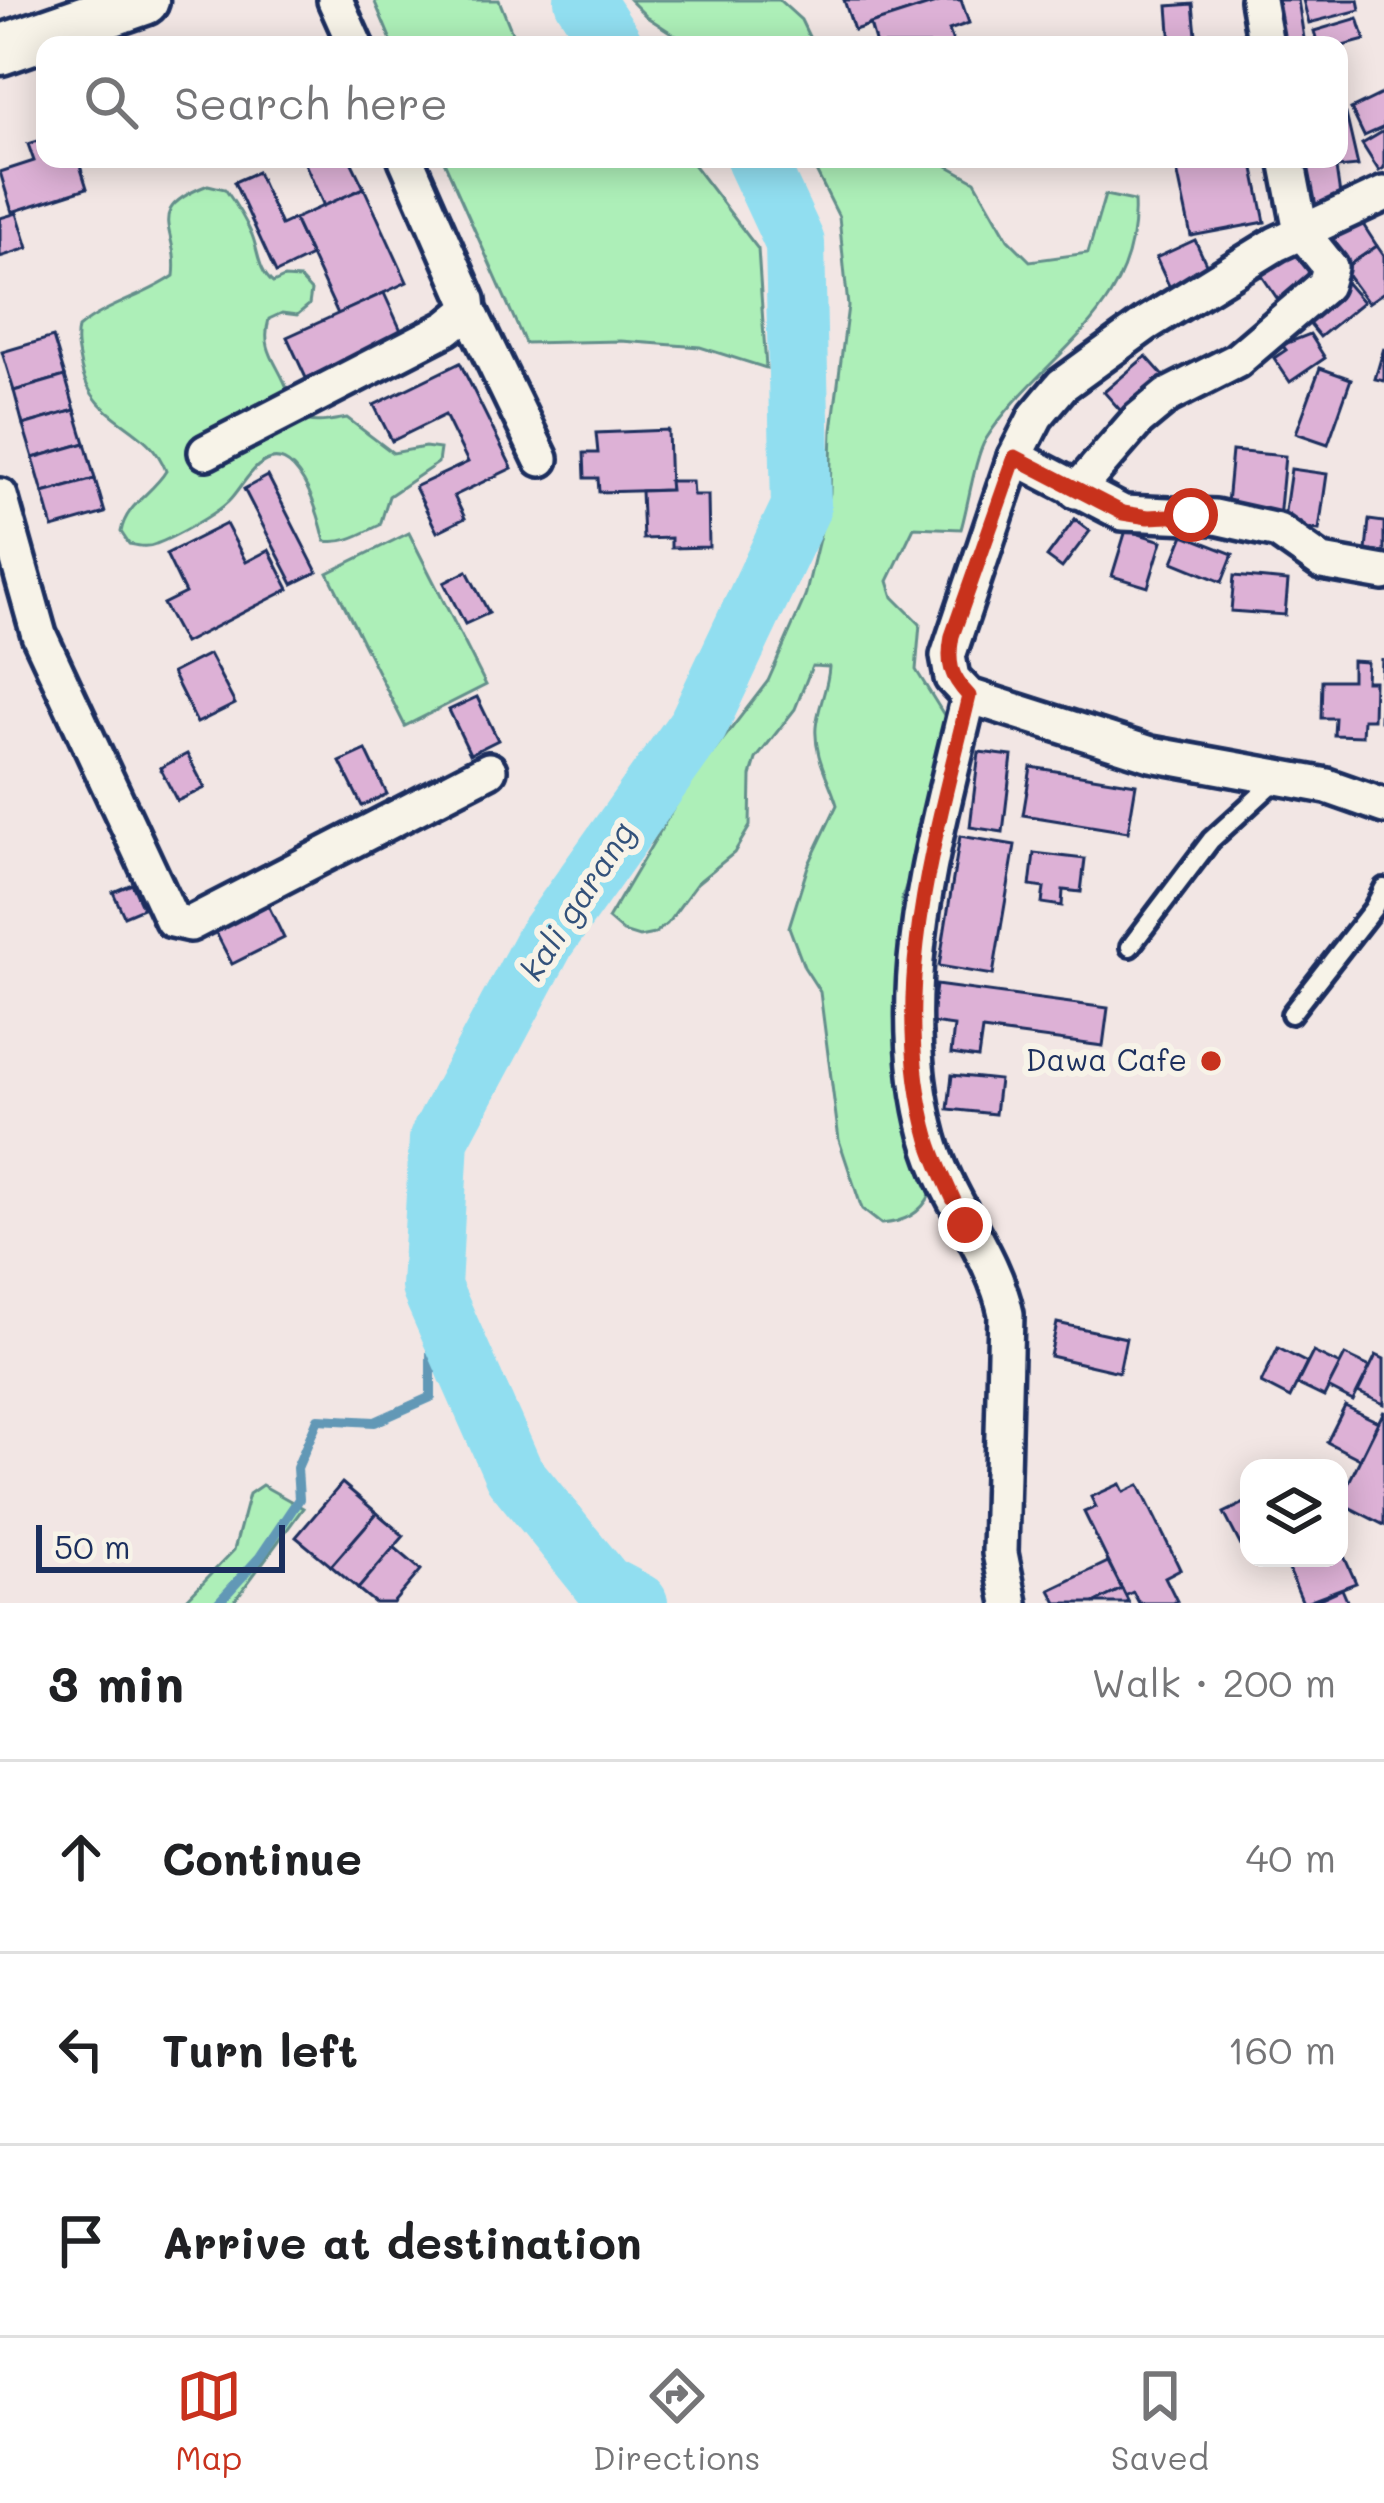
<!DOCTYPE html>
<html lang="en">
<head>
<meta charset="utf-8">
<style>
	:root { --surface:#fff; --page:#f2f2f2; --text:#202124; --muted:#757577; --line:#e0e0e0; --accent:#c8321e }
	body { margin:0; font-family:Mali,sans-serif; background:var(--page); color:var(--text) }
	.controls { position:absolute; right:36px; bottom:36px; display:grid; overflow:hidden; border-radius:24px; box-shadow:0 6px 30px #0003 }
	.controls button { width:108px; height:108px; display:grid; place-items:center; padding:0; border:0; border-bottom:3px solid var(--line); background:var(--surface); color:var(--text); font:60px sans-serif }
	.scale { position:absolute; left:36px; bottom:30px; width:249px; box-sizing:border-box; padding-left:12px; border:6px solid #1b2f5e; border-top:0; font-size:33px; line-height:42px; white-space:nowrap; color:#1b2f5e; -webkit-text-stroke:9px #f7f3e8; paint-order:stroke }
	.stop { position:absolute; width:36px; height:36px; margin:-27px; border:9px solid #c8321e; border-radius:50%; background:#fff }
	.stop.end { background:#c8321e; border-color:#fff; box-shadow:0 3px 12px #0008 }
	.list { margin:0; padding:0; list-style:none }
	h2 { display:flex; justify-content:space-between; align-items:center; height:156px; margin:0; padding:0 48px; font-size:51px }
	h2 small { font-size:39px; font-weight:400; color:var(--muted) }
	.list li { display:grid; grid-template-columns:78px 1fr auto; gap:36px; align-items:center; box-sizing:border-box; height:192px; padding:0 48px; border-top:3px solid var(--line) }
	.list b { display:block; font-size:45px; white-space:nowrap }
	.list em { font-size:39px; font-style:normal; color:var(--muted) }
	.icon { flex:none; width:66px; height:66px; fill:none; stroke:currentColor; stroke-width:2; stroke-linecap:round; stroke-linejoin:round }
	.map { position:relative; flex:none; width:1384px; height:1603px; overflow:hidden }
	.search { position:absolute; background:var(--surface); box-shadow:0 6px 30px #0003; left:36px; right:36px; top:36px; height:132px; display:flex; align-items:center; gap:30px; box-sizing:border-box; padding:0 42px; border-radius:24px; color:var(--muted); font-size:45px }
	.sheet { height:732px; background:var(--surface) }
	nav { display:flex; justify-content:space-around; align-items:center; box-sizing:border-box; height:168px; border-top:3px solid var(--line); background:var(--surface); font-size:33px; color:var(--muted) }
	nav a { display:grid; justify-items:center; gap:6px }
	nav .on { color:var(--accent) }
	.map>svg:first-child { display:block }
</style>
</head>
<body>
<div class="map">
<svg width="1384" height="1603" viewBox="0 0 1384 1603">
	<rect width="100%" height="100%" fill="#f2e6e4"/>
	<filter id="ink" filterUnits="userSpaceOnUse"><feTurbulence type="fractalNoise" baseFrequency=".00833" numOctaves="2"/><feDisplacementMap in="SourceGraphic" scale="24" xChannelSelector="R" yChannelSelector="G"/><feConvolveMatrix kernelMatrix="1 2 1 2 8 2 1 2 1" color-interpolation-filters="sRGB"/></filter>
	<g filter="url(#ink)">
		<g fill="#adefb8" stroke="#648f8b" stroke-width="3">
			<path d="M374,0H499L517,45H393Z"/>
			<path d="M630,0H779L801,20L813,45H690L647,17Z"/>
			<path d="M443,159H689L758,249L766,368L700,347L621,341L525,343Z"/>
			<path d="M810,159H944L948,166L975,181L1008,239L1030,261L1088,253L1105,195L1134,201C1140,315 1040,355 986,439C975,456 968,506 961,529L914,527L888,581L893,597L920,624L916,670L957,736L902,898L903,1047L931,1193C921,1214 904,1222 881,1224L862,1209L839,1140L820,992L804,967L789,927L808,866L837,805C829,778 814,757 816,727C818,706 828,688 829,667L812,666L795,709L756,759L751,776L750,826L734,853L697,883L667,924L654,934L639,937L623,932L608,919L685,789L768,681L805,597L830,493L832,430L848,306L839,217Z"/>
			<path d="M208,185L225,189C235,203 245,219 252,235C259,253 258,270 273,283L284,278L300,279L311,291L309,305L297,315L282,313L269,319C260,351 279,364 288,391C292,401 290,411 300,417C312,426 334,420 347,418L393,453L425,447L440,449L438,463L389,496L380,525C361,534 346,544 325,541C319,515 297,434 258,466C246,476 239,491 228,502C216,514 173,538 156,544C147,548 139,546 129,544L121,532C126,504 152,494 166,471C148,422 93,424 81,367C78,352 75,343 78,328C109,303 142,298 174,276C180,229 140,211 208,185Z"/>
			<path d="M409,533L486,685L405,726L328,573Z"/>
			<path d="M262,1485L303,1508L233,1603H183L234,1550L249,1494Z"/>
		</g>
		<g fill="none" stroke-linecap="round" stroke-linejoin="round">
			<path stroke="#6298b6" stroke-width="10" d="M218,1603L260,1557L299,1499L297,1468L318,1419L375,1422L431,1397V1287"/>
			<g stroke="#91def0" stroke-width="60">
				<path d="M584,0L613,45"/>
				<path d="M638,1603L604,1585L514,1474L431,1287L439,1139L546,939L698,725L801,507L795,243L756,159"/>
			</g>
		</g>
		<g fill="#ddb1d6" stroke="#1b2f5e" stroke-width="3">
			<path d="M844,0H945L854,30Z"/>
			<path d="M945,0H961L969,23L949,30L954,45H876L870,24Z"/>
			<path d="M1267,0H1298L1305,45H1274Z"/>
			<path d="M1303,0H1358L1360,10L1309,23Z"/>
			<path d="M1193,4L1197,45H1171L1168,6Z"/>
			<path d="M1358,18L1365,40L1339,47L1318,45L1314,31Z"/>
			<path d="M1384,93V127L1364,136L1351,109Z"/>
			<path d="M1346,114L1358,166L1336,168L1341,202L1301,208L1295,159H1339V115Z"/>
			<path d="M1384,131V168L1379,171L1362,144Z"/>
			<path d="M45,139V159H78L87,188L12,212L0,172L34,161L28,144Z"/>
			<path d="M303,159H350L364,188L324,206Z"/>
			<path d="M1230,159H1252L1265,222L1191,236L1177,170Z"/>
			<path d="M257,172L281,225L294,219L311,256L276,273L234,182Z"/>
			<path d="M364,188L407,282L338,314L294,219Z"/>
			<path d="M1355,212L1377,246L1343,269L1320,234Z"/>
			<path d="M17,213L28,248L0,257V218Z"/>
			<path d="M1195,240L1209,270L1170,288L1156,258Z"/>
			<path d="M1299,242L1324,279L1283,307L1258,270Z"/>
			<path d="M1377,246L1384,256V292L1368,303L1343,269Z"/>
			<path d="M1345,281L1363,302L1320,337L1302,315Z"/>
			<path d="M384,293L403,335L306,378L287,337Z"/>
			<path d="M1310,334L1325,358L1290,382L1274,358L1286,350L1282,345Z"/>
			<path d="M53,337L65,376L14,391L2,352Z"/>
			<path d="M1384,348V381L1375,379Z"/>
			<path d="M1146,356L1171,384L1128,419L1104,392Z"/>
			<path d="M460,363L512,468L454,496L465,518L437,532L415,487L468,462L445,415L392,441L374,405Z"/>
			<path d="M1320,368L1351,379L1328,444L1296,433Z"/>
			<path d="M65,376L75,410L23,425L14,391Z"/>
			<path d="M75,410L85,443L33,458L23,425Z"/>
			<path d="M668,430L670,490L599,492L598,478H585L584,453H598L596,433Z"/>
			<path d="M85,443L95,479L43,493L33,458Z"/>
			<path d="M1232,451L1285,456L1279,519L1226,514Z"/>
			<path d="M1291,469L1327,474L1319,530L1283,525Z"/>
			<path d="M268,476L317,572L293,584L244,489Z"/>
			<path d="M95,479L105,513L53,528L43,493Z"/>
			<path d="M669,481H692L693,495H708L709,547L671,548V538L643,539L641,491L670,490Z"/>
			<path d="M1075,519L1090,531L1062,568L1047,557Z"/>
			<path d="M1369,520L1384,522V553L1366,551Z"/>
			<path d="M226,524L246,562L269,550L289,589L184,643L163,604L185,593L166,554Z"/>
			<path d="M1126,530L1162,541L1148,587L1112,576Z"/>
			<path d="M1184,535L1233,554L1222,582L1173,562Z"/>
			<path d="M467,571L489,613L465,624L444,583Z"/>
			<path d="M1234,576L1288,581L1285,615L1231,611Z"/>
			<path d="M209,654L235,704L197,723L172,673Z"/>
			<path d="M1382,658L1384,721H1380Z"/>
			<path d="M1352,661L1367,662L1366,681H1374L1373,719H1363L1362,736L1334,735L1335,718H1321L1322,680H1352Z"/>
			<path d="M477,697L498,740L470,754L449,710Z"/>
			<path d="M366,750L387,794L362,806L340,762Z"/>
			<path d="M979,752L1012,756L1003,832L970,827Z"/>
			<path d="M187,754L205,788L177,801L160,768Z"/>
			<path d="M1031,767L1136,784L1128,832L1023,815Z"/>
			<path d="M960,836L1015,845L993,975L939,966Z"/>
			<path d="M1034,853L1085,859L1081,892L1063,890L1062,906L1042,903L1044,888L1030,886Z"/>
			<path d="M132,884L143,908L124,916L113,892Z"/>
			<path d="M266,901L284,938L232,964L213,927Z"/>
			<path d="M936,985L1108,1008L1103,1046L982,1030L978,1058L951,1054L954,1026L931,1023Z"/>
			<path d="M952,1075L999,1080L995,1114L948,1109Z"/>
			<path d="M1057,1323L1126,1338L1119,1372L1050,1356Z"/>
			<path d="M1278,1348L1307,1363L1290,1398L1261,1383Z"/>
			<path d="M1313,1352L1340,1365L1324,1397L1297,1384Z"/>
			<path d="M1345,1355L1370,1367L1353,1401L1328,1388Z"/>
			<path d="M1376,1355L1384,1359V1404L1358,1392Z"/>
			<path d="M1345,1406L1378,1422L1360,1459L1327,1442Z"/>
			<path d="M1384,1411V1525L1339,1502Z"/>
			<path d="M342,1483L377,1513L331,1566L296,1537Z"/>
			<path d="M1120,1484L1124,1492L1139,1485L1180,1569L1165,1577L1177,1601L1173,1603H1139L1133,1592L1125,1596L1084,1512L1096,1507L1091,1497Z"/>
			<path d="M1249,1501V1545L1242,1548L1224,1513Z"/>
			<path d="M377,1513L404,1536L358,1589L331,1566Z"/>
			<path d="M1339,1545L1356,1583L1303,1603L1284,1558H1339Z"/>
			<path d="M394,1547L421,1570L393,1603H375L358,1589Z"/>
			<path d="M1108,1562L1122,1589L1094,1603H1057L1050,1590Z"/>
			<path d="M1122,1589L1129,1603H1094Z"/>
			<path d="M1342,1589L1348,1603H1311Z"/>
		</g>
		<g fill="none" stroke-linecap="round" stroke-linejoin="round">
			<g stroke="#1b2f5e" stroke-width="26">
				<g id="lane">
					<path d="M1130,947L1211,840L1279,778"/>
					<path d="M1291,1014L1373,909L1384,888"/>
				</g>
			</g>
			<g stroke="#1b2f5e" stroke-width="42">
				<g id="street">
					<path d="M335,0L355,45"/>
					<path d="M1258,0L1266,45"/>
					<path d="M406,159L468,300L469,310L541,459"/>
					<path d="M1384,194L1276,244L1146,324L1062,385L1036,416L1015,457L948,656L952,678L969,696L1151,754L1327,786L1384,806"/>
					<path d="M206,452L447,328L469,310"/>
					<path d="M1015,457L1123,513L1215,517L1278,531L1322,562L1384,573"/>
					<path d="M1076,491L1138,420L1167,396L1236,361L1325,285L1330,267L1301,231L1287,159"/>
					<path d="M0,496L39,635L172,920L190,924L489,770"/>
					<path d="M969,696C935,840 889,990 929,1138C946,1201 993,1251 1006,1314L1000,1553L1010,1603"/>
				</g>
			</g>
			<g stroke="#1b2f5e" stroke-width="57">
				<path id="secondary" d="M0,50L144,0"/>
			</g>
			<use href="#lane" stroke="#f7f3e8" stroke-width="16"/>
			<use href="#street" stroke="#f7f3e8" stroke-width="33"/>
			<use href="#secondary" stroke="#f7f3e8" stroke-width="48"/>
		</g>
	</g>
	<g fill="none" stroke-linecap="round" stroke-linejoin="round" filter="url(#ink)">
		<path stroke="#c8321e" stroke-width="15" d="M965,1225C953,1197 938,1169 929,1140C887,993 935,840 969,696C950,676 947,663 952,636L1015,457L1123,513L1148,517L1191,515"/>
	</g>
	<circle fill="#c8321e" stroke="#f7f3e8" stroke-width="4.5" cx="1211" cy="1061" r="12"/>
	<g text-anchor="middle" stroke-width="12" stroke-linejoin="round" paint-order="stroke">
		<g font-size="30" fill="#1b2f5e" stroke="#f7f3e8" text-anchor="end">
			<text x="1187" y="1071">Dawa Cafe</text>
		</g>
		<g font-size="33" font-style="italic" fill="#33527b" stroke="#f7f3e8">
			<text transform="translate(577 901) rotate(-57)" y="12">kali garang</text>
		</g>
	</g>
</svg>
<div class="controls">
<button><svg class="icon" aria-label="layers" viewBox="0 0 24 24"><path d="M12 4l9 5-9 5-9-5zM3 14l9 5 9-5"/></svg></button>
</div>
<div class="scale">50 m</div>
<div class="stop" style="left:1191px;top:515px"></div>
<div class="stop end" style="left:965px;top:1225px"></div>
<div class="search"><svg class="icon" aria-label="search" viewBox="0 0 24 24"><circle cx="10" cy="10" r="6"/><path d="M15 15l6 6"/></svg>Search here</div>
</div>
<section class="sheet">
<h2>3 min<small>Walk · 200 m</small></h2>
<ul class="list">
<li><svg class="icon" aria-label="ahead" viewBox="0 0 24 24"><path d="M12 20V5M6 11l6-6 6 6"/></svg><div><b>Continue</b></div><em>40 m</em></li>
<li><svg class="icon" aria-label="left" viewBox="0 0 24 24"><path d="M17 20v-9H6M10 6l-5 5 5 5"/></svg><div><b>Turn left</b></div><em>160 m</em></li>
<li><svg class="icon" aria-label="arrive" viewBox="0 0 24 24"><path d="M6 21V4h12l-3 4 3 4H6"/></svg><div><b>Arrive at destination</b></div></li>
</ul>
</section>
<nav>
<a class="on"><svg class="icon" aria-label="map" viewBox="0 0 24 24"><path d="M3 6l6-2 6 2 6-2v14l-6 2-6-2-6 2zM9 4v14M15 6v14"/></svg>Map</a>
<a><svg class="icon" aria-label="directions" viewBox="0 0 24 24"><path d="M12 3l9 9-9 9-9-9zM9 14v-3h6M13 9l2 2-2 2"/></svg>Directions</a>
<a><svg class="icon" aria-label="saved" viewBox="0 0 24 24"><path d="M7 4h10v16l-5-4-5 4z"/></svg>Saved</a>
</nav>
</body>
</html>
